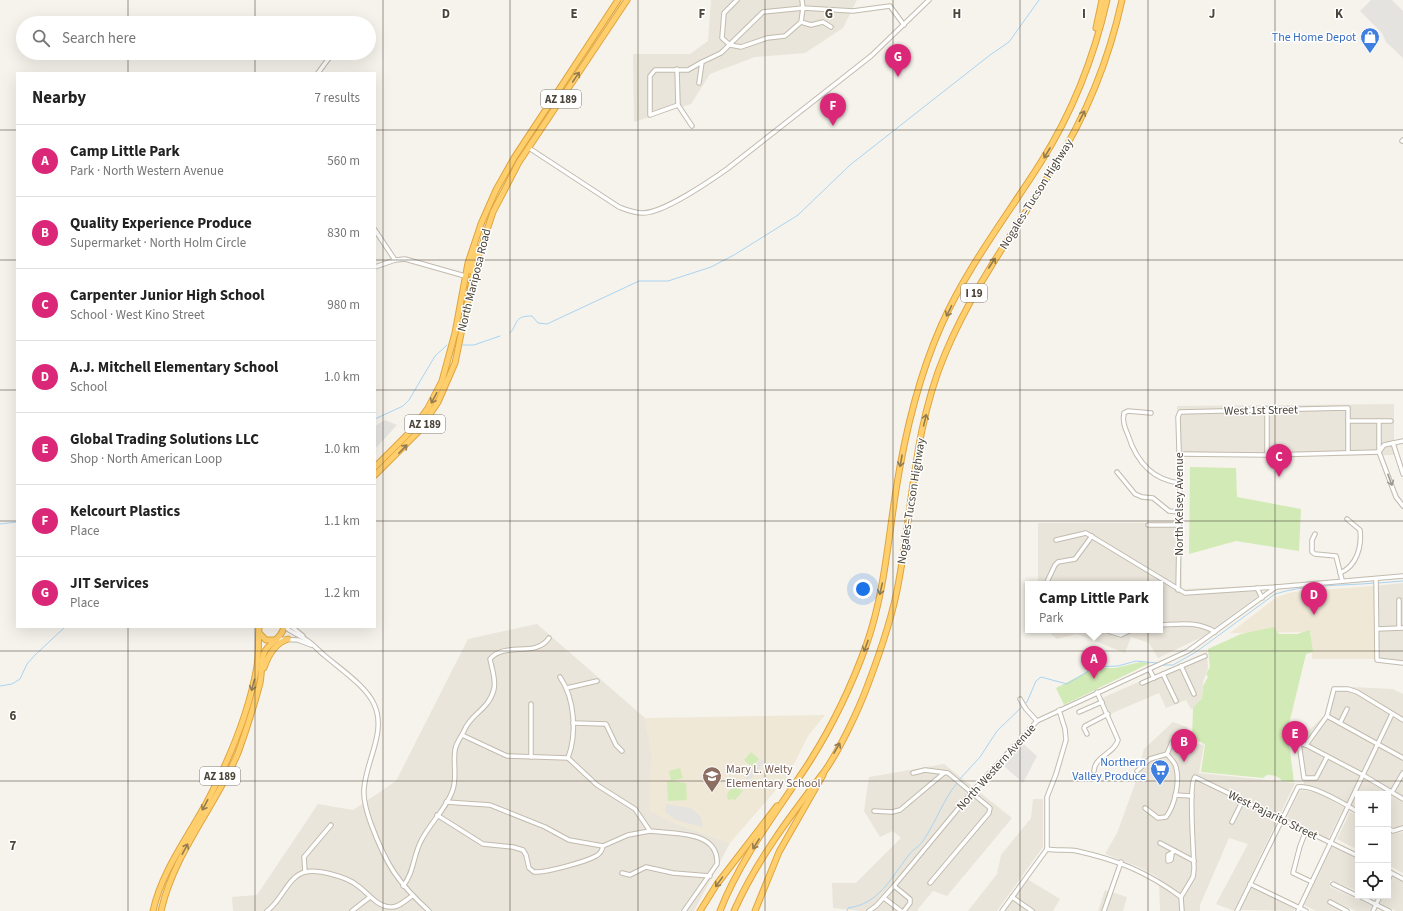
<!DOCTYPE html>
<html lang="en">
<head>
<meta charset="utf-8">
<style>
	:root { --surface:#fff; --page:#f6f6f6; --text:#222; --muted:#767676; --line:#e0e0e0; --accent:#db2777 }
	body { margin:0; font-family:"Source Sans 3",sans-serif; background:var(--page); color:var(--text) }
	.controls { position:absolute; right:12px; bottom:12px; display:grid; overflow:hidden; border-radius:0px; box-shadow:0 4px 16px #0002 }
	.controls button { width:36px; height:36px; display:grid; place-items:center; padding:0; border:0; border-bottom:1px solid var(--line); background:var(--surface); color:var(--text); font:20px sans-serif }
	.you { position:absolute; left:863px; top:589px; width:14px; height:14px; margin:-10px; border:3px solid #fff; border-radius:50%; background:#1a73e8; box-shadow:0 0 0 6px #1a73e833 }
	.badge { display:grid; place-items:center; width:26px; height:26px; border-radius:50%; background:var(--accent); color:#fff; font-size:13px; font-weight:700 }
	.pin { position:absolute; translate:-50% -33px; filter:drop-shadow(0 1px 2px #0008) }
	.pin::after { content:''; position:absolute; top:21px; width:14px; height:12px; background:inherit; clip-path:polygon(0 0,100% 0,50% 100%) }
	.popup { position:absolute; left:1025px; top:581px; width:138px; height:52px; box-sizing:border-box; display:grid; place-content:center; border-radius:0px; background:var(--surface); filter:drop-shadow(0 1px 3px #0005); font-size:13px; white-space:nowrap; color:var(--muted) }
	.popup b { font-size:15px; color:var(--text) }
	.popup::after { content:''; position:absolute; left:50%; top:100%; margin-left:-8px; border:8px solid transparent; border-top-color:var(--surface) }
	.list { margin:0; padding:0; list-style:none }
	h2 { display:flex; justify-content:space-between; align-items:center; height:52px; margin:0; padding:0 16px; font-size:17px }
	h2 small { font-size:13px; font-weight:400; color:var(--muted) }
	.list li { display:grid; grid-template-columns:26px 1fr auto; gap:12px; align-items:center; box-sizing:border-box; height:72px; padding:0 16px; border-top:1px solid var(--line) }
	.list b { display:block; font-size:15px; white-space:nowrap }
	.list p { margin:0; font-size:13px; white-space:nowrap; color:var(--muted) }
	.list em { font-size:13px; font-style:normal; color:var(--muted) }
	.icon { flex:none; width:22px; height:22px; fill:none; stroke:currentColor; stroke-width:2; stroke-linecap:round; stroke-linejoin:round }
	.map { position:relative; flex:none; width:1403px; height:911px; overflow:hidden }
	.search { position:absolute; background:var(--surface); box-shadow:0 4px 16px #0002; left:16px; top:16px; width:360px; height:44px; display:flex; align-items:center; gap:10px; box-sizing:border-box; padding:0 14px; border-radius:22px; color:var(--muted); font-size:15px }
	.panel { position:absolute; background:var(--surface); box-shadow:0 4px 16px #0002; left:16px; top:72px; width:360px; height:556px; border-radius:0px }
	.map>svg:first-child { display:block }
</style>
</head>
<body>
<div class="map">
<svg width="1403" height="911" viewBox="0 0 1403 911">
	<rect width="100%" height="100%" fill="#f6f3ec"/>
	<g fill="#eae5da">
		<path d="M711,0H857L843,28L805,53L755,57L710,74L691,104L634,122L633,54H690L708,41Z"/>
		<path d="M1394,404V455L1177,457V406Z"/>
		<path d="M1038,523H1181L1182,589L1254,586L1258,596L1204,636L1158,658L1149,643L1131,637L1125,653L1077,634L1057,639L1050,633L1051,630H1160V584H1038Z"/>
		<path d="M1403,583V664L1374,659L1373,586Z"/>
		<path d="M537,624L645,718L652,754L651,811L674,823L730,843L694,911H233L232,897L257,895L318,804L353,810L396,781L468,639Z"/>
		<path d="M1207,652L1208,668L1203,682L1202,697L1197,706L1191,709L1186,700L1166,708L1159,693L1110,714L1102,698Z"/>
		<path d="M1332,686L1393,689L1403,694V826L1395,828L1388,825V794H1358V810L1304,785L1298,741L1325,715Z"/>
		<path d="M1173,722L1187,727L1188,742L1204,745L1199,773L1295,783L1234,911L1216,904L1248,844L1229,838L1200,905V911H1160L1159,878L1139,867L1105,854L1117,833L1135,784L1144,749Z"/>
		<path d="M944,764L1012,818L947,896L933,891L918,909V911H859L833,908L832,883H856L901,838L893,831L880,837L864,811L869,777Z"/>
		<path d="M1300,790L1319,793L1344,808L1328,839L1287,817Z"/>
		<path d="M1033,799H1043V847L997,911H968L997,874L1001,855L1031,818Z"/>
		<path d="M1350,812L1358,816V850L1337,839Z"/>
		<path d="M1388,831L1394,834L1403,832V873L1388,865Z"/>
		<path d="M1332,846L1358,859V891L1330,880V887L1372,906L1369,911H1356L1329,899L1327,902L1344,911H1316L1304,905Z"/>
		<path d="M1392,877L1403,882V911H1396L1380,903L1383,896H1388V886Z"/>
		<path d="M1027,879L1060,899L1053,911H1004Z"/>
		<path d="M1252,887L1295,908L1294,911L1239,910Z"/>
		<path d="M1105,890L1127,897L1123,911H1098Z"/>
	</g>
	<g fill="#efe8d6">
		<path d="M1373,586L1374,659H1312L1311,632L1230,633L1277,597L1293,592Z"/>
		<path d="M825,715L808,736L788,776L730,843L674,823L650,811L652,754L645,718Z"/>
	</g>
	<g fill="#d2eab5">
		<path d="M1190,467L1236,468L1237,497L1301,509L1299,551L1236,541L1189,554Z"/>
		<path d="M1274,627L1279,634H1297L1310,630L1313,652L1306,654L1289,724V743L1294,782L1282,781C1278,776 1273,775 1267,775L1263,778L1201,772L1205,745L1201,742L1192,740L1193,708L1202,698L1203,686L1208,677L1206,674L1210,667L1208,649L1241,634Z"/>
		<path d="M1140,662L1150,663L1064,705L1056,688L1095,668H1116Z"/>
		<path d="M751,752L759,759L752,767L744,760Z"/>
		<path d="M680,768L683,778L671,781L669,771Z"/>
		<path d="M667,781L686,783L687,800L668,801Z"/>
		<path d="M734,785L743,791L735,800L733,799L728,800L727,794Z"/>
	</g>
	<g fill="#e5e3e0">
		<path d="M1371,0H1392L1403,11V58L1386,42L1382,33L1360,11Z"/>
		<path d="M385,420L397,425L375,449V426Z"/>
		<path d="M1021,742L1037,756L1023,783L1003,765Z"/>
		<path d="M761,759L765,762L749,781L745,778Z"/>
		<path d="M666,804L691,808L701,817L703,827L676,820L665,812Z"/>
	</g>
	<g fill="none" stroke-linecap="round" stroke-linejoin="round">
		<g stroke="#a9d4f2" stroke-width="1">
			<path d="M510,333C519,323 513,316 532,316L538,323L547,324L639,281H668L711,267L734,255L798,215L850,165L990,55L1009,42L1039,0"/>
			<path d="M463,345H474L500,336"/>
			<path d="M375,419L403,406L409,400L435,356L447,345"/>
			<path d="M0,524L17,522"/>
			<path d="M1378,583L1403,581"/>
			<path d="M1162,665H1173L1196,652L1275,594C1306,584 1342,586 1375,583"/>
			<path d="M0,686L12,684L20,679L27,664L35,655L65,627"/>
			<path d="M959,780L980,757L997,731L1027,702L1036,681L1041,677L1067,684L1095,667L1118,666L1136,661L1157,663"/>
			<path d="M847,911L848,908C879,904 891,878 908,856C912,850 919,847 923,841C936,822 943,800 957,783"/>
		</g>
		<g stroke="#c2bbae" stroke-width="5.5">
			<g id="minor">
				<path d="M737,0L724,13L722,38L730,45L741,47L767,38L785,36L801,22L803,8L802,0"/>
				<path d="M801,22L811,25L823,22L831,27"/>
				<path d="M677,69L678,105"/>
				<path d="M318,73L329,58"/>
				<path d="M699,83L702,62L721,53L763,12L803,8L853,11L890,6L904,25"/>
				<path d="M692,126L678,105L650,115V76L655,70H688L702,62"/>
				<path d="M1402,141L1403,140"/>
				<path d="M529,148L619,207C627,210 634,213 643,213C663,213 710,181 727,169L871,56L929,0"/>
				<path d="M375,230L395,260"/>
				<path d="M375,267L395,260L405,259L465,276"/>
				<path d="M1267,409V455"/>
				<path d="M1151,413L1128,411L1124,413C1122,421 1125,428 1128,435C1136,460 1152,480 1180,483"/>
				<path d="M1348,421H1391"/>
				<path d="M1379,421V452L1396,497L1403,506"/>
				<path d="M1393,443L1403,474"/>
				<path d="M1379,452L1384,445L1403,441"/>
				<path d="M1180,454L1267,455L1379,452"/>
				<path d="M1117,472L1135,494L1142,497L1153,498L1169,511L1179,512"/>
				<path d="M1148,525H1179"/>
				<path d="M1315,534L1312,540V552L1315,554L1336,556L1342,580"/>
				<path d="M1056,540L1086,533L1185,593L1276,587L1403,576"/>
				<path d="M1340,573C1357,566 1362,546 1360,530L1347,519"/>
				<path d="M1376,579L1377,660L1403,663"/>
				<path d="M1046,584L1055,565L1058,562L1075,559L1092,536"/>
				<path d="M1257,588L1262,598"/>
				<path d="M1178,590L1180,483L1178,417L1180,412L1348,408V452"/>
				<path d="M1160,625C1180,624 1198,621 1215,632"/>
				<path d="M285,627C292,633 301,636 308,641C314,645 319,651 324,655C339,668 366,686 374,704C387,732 366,760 364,789C363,801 367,813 371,824C386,864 397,882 429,911"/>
				<path d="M292,627L303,636"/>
				<path d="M1399,628V600"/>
				<path d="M1377,629L1403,628"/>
				<path d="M1105,630L1121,635L1131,630"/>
				<path d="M278,639L298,640L311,645"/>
				<path d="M1181,666L1194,694"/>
				<path d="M1149,669L1154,678"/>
				<path d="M1163,674L1176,701"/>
				<path d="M560,677C575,699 577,734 568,758"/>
				<path d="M1142,683L1205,656"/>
				<path d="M567,688L597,681"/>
				<path d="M1020,699L1026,709L1037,721"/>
				<path d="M1079,712L1102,702"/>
				<path d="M1327,716L1403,758"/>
				<path d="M573,723L606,724L616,745L622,751"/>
				<path d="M1340,723L1347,709"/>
				<path d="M1087,734L1084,728L1085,726L1108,714"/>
				<path d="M462,735L507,756L568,758L597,785L635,809L650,831C673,834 719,830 717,864L684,911"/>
				<path d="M1306,745L1327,716L1334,689H1348L1357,692L1403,720"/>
				<path d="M1167,754L1172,742"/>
				<path d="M531,757V704"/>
				<path d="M1327,757L1316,778H1304L1299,743L1306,745L1363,775L1403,799"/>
				<path d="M1094,771C1094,757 1115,753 1118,740L1097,692"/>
				<path d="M1137,771L1150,759L1167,754C1170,758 1175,762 1176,767C1180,782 1175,805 1166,817L1158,818L1145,808"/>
				<path d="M913,773L925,770L948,773L990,808L989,813L930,883"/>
				<path d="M1392,792L1403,773"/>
				<path d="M1175,795L1192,796"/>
				<path d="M446,802L490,805L545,827L569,840L603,846L628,835L650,831"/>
				<path d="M874,811L892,812L900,810L944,773"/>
				<path d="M437,815L483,844L513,847L523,850L526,855L529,868L534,872C545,873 585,862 596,856C600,854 602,851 603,846"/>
				<path d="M1232,822L1243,800"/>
				<path d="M1388,828L1393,831L1403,828"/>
				<path d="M1306,831L1300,846L1293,873L1312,882"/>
				<path d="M1160,843L1194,861"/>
				<path d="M1047,849C1057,851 1067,849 1077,851C1118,860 1147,872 1181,897"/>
				<path d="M1172,854L1171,860L1168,861V855L1175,851"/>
				<path d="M1388,871L1403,879"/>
				<path d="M305,872L304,857L331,825"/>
				<path d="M622,873L630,875L646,867L673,873L710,876"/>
				<path d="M1388,880L1391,873"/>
				<path d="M1250,884L1306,911"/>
				<path d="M1333,884L1358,896"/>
				<path d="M403,886C414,873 413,856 421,841C429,824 448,807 453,789C457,777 453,763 455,750C456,743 461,737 464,731C470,714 489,710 494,689C496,679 492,669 490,659C505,641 536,658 549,638"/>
				<path d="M894,886L910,899V903L904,911"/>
				<path d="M1359,896L1389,911"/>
				<path d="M1012,897L1032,911"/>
				<path d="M884,898L901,911"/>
				<path d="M1330,902L1347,911"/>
				<path d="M267,911C281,902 288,876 305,872C318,869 348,877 358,886C368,893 377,907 391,907C398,908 406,900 412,896"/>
				<path d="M352,911L370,897"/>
				<path d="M869,911L876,906L894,886L972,792L1037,721L1188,651L1276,587"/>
				<path d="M1002,911L1047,849V797L1056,774L1066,740L1065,729L1059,710"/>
				<path d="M1104,911L1121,862"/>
				<path d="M1182,911L1181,897L1193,877L1194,869C1194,854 1188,783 1195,777L1358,856"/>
				<path d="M1237,911L1298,787C1312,784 1345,804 1358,812"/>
				<path d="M1298,911L1392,714"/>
				<path d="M1373,911L1380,896"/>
			</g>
		</g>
		<g stroke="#e0a43c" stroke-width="7">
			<g id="highway">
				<path d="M1096,28L1102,0"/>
				<path d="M470,271L477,248"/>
				<path d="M375,467L412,430L428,408L442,381L455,333L468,263L481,224L496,190L514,158L618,0"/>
				<path d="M375,475L418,432L438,402L455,363L475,266L493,212L519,162L627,0"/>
				<path d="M259,633L266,640H276"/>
				<path d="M264,668C268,656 275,643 288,639"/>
				<path d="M153,911C162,870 189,836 208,800C230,758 249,713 257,666C259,653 258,640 259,627"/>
				<path d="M161,911C174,853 215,807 238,753C246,731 254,706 260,683C262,673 261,662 264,653C269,642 281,640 284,627"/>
				<path d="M700,911L717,884L777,806"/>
				<path d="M720,911C741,857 779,809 810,761C834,723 852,685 867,643C884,594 888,541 896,490C905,433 918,378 941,326C967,267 1007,216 1041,162C1072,113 1094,57 1107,0"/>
				<path d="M734,911C756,861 791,815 824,772C839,751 858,711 867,687C880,653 893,616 899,580C913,504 914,427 945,354C973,287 1016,229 1054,167C1086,116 1109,59 1122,0"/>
				<path d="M755,911L779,852L823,775"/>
			</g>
		</g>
		<use href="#minor" stroke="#fff" stroke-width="3.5"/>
		<use href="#highway" stroke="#ffcf6e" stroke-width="5"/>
	</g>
	<defs><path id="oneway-shaft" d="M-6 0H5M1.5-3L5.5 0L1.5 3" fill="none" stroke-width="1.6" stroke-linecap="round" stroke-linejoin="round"/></defs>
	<g stroke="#937c4e">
		<use href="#oneway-shaft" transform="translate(576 77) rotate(-56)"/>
		<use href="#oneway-shaft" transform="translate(1082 116) rotate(-63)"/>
		<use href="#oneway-shaft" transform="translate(1047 153) rotate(121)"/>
		<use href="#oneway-shaft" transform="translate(992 263) rotate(-57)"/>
		<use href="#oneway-shaft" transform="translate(949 311) rotate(116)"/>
		<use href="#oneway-shaft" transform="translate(434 398) rotate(118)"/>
		<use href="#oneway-shaft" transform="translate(925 420) rotate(-76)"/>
		<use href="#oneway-shaft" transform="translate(403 449) rotate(-46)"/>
		<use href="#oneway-shaft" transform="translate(901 461) rotate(100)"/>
		<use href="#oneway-shaft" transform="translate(881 589) rotate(103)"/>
		<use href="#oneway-shaft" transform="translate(866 646) rotate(110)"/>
		<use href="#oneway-shaft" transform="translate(253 685) rotate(105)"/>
		<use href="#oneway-shaft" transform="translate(837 748) rotate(-60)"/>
		<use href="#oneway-shaft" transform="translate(205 805) rotate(118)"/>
		<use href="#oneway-shaft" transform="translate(756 844) rotate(122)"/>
		<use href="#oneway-shaft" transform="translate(185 849) rotate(-62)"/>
		<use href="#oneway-shaft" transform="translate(719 882) rotate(126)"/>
	</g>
	<use stroke="#9c9892" href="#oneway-shaft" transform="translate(1390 480) rotate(70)"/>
	<path fill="none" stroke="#4b4439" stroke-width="1" stroke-opacity="0.55" d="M128,0V23M255,0V23M383,0V911M510,0V911M638,0V911M765,0V911M893,0V911M1020,0V911M1148,0V911M1275,0V911M128,53V73M255,53V73M0,130H17M375,130H1403M0,260H17M375,260H1403M0,390H17M375,390H1403M0,521H17M375,521H1403M128,627V911M255,627V911M0,651H1403M0,781H1403"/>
	<defs>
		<g id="shop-pin" transform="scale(1)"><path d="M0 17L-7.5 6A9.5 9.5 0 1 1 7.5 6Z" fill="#3f7fe0" stroke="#fff"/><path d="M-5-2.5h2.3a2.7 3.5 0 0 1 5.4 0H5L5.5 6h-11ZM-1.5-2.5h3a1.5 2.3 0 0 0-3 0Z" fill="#fff"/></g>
		<g id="supermarket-pin" transform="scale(1)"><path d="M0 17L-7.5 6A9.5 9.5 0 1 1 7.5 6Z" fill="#3f7fe0" stroke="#fff"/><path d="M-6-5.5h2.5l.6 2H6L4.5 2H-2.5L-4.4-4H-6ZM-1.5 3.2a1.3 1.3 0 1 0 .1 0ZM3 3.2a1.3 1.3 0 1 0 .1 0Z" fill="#fff"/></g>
		<g id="school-pin" transform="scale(1)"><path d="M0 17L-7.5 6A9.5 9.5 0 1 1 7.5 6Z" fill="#8d6e63" stroke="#fff"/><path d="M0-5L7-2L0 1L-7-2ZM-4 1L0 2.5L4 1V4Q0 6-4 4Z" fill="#fff"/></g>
	</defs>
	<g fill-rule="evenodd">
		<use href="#shop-pin" x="1370" y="37"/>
		<use href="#supermarket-pin" x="1160" y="769"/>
		<use href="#school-pin" x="712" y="776"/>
	</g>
	<g text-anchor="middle" stroke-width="3" stroke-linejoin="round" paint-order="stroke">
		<g fill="#fff" stroke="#817c74" stroke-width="1">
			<rect x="541" y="90" width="40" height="18" rx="3"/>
			<rect x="961" y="284" width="26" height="18" rx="3"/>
			<rect x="405" y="415" width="40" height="18" rx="3"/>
			<rect x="200" y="767" width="40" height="18" rx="3"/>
		</g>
		<g font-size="11" font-weight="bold" fill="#4b4439">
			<text x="561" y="103">AZ 189</text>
			<text x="974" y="297">I 19</text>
			<text x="425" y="428">AZ 189</text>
			<text x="220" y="780">AZ 189</text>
		</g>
		<g font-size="12" fill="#366cbe" stroke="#fff" text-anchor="end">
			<text x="1356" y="41">The Home Depot</text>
			<text x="1146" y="766">Northern<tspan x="1146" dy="14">Valley Produce</tspan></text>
		</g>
		<g font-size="12" fill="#4b4439" stroke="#fff">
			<text transform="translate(1036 194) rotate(-58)" y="4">Nogales–Tucson Highway</text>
			<text transform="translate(474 280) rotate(-76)" y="4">North Mariposa Road</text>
			<text transform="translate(1261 410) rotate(-1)" y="4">West 1st Street</text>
			<text transform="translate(911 501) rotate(-81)" y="4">Nogales–Tucson Highway</text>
			<text transform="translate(1179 504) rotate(-90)" y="4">North Kelsey Avenue</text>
			<text transform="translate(996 767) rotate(-48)" y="4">North Western Avenue</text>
			<text transform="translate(1273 815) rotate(26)" y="4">West Pajarito Street</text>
		</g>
		<g font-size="12" fill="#785e54" stroke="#fff" text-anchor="start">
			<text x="726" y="773">Mary L. Welty<tspan x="726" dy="14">Elementary School</tspan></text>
		</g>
	</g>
	<g font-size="13" text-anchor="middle" font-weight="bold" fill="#4b4439" stroke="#fff" stroke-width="3" stroke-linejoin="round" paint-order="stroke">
		<text x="446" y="18">D</text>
		<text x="574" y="18">E</text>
		<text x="702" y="18">F</text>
		<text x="829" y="18">G</text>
		<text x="957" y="18">H</text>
		<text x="1084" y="18">I</text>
		<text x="1212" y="18">J</text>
		<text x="1339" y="18">K</text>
		<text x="13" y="720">6</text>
		<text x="13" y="850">7</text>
	</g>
</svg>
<div class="controls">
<button>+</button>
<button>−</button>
<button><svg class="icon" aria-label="locate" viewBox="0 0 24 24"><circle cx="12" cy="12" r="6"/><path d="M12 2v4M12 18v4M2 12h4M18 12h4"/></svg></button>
</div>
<div class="you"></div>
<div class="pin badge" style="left:1094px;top:679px">A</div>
<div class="popup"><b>Camp Little Park</b>Park</div>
<div class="pin badge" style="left:1184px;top:762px">B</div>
<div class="pin badge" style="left:1279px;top:477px">C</div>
<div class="pin badge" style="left:1314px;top:615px">D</div>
<div class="pin badge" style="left:1295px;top:754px">E</div>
<div class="pin badge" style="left:833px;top:126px">F</div>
<div class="pin badge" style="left:898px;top:77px">G</div>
<div class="search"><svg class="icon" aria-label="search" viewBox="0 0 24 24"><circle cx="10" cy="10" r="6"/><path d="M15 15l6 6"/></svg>Search here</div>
<section class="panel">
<h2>Nearby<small>7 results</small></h2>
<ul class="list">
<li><span class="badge">A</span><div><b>Camp Little Park</b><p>Park · North Western Avenue</p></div><em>560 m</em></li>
<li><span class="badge">B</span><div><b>Quality Experience Produce</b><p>Supermarket · North Holm Circle</p></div><em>830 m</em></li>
<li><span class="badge">C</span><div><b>Carpenter Junior High School</b><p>School · West Kino Street</p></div><em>980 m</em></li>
<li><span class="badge">D</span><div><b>A.J. Mitchell Elementary School</b><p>School</p></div><em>1.0 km</em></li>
<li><span class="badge">E</span><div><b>Global Trading Solutions LLC</b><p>Shop · North American Loop</p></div><em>1.0 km</em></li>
<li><span class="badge">F</span><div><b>Kelcourt Plastics</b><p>Place</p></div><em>1.1 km</em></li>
<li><span class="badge">G</span><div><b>JIT Services</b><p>Place</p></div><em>1.2 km</em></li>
</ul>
</section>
</div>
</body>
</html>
